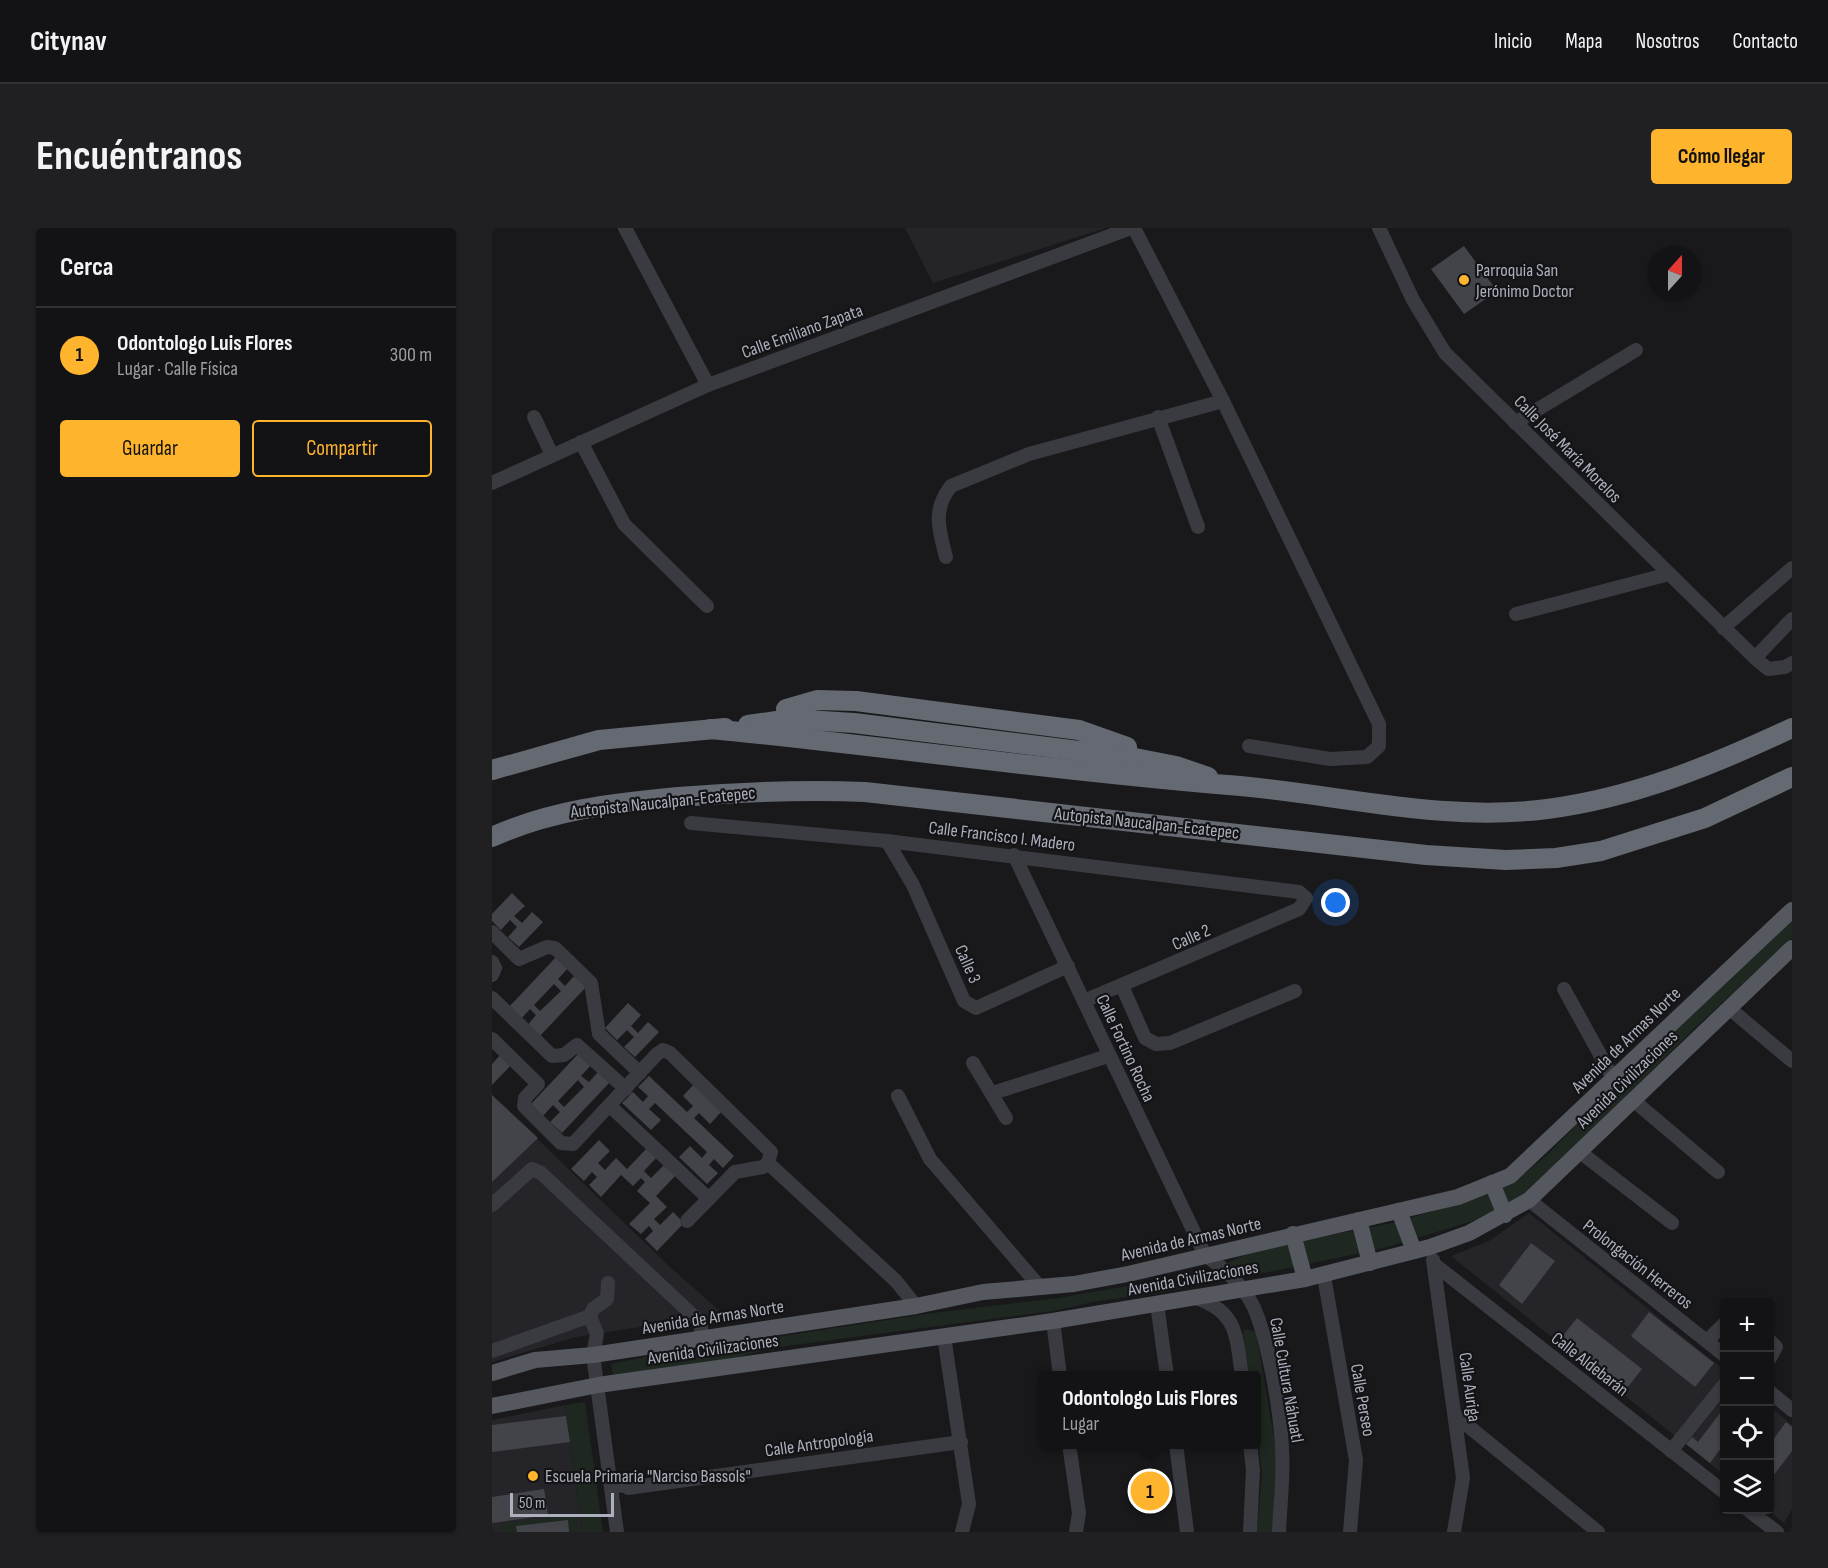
<!DOCTYPE html>
<html lang="es">
<head>
<meta charset="utf-8">
<style>
	:root { --surface:#131315; --page:#202022; --text:#f1f3f6; --muted:#9d9ea0; --line:#323234; --accent:#ffb42e }
	body { margin:0; font-family:"Sofia Sans Condensed",sans-serif; background:var(--page); color:var(--text) }
	.controls { position:absolute; right:18px; bottom:18px; display:grid; overflow:hidden; border-radius:6px; box-shadow:0 2px 4px #0004 }
	.controls button { width:54px; height:54px; display:grid; place-items:center; padding:0; border:0; border-bottom:2px solid var(--line); background:var(--surface); color:var(--text); font:30px sans-serif }
	.compass { position:absolute; left:1156px; top:18px; width:54px; height:54px; border-radius:50%; background:var(--surface); box-shadow:0 2px 4px #0004; rotate:21deg }
	.scale { position:absolute; left:18px; bottom:15px; width:104px; box-sizing:border-box; padding-left:6px; border:3px solid #abb0bc; border-top:0; font-size:16px; line-height:21px; white-space:nowrap; color:#abb0bc; -webkit-text-stroke:4px #141417; paint-order:stroke }
	.you { position:absolute; left:844px; top:675px; width:21px; height:21px; margin:-15px; border:4px solid #fff; border-radius:50%; background:#1a73e8; box-shadow:0 0 0 9px #1a73e833 }
	.badge { display:grid; place-items:center; width:39px; height:39px; border-radius:50%; background:var(--accent); color:#111; font-size:20px; font-weight:700 }
	.pin { position:absolute; translate:-50% -50%; border:3px solid #fff; box-shadow:0 2px 6px #0006 }
	.popup { position:absolute; left:547px; top:1143px; width:222px; height:78px; box-sizing:border-box; display:grid; place-content:center; border-radius:6px; background:var(--surface); filter:drop-shadow(0 2px 4px #0005); font-size:20px; white-space:nowrap; color:var(--muted) }
	.popup b { font-size:22px; color:var(--text) }
	.popup::after { content:''; position:absolute; left:50%; top:100%; margin-left:-12px; border:12px solid transparent; border-top-color:var(--surface) }
	.list { margin:0; padding:0; list-style:none }
	h2 { display:flex; justify-content:space-between; align-items:center; height:78px; margin:0; padding:0 24px; font-size:26px }
	h2 small { font-size:20px; font-weight:400; color:var(--muted) }
	.list li { display:grid; grid-template-columns:39px 1fr auto; gap:18px; align-items:center; box-sizing:border-box; height:96px; padding:0 24px; border-top:2px solid var(--line) }
	.list b { display:block; font-size:22px; white-space:nowrap }
	.list p { margin:0; font-size:20px; white-space:nowrap; color:var(--muted) }
	.list em { font-size:20px; font-style:normal; color:var(--muted) }
	.actions { display:flex; gap:12px; padding:18px 24px }
	.actions a { flex:1; padding:14px 0; border:2px solid var(--accent); border-radius:6px; text-align:center; font-size:21px; color:var(--accent) }
	.actions .main { background:var(--accent); color:#111 }
	.icon { flex:none; width:33px; height:33px; fill:none; stroke:currentColor; stroke-width:2; stroke-linecap:round; stroke-linejoin:round }
	.map { position:relative; flex:none; width:1300px; height:1304px; overflow:hidden; border-radius:6px }
	header { display:flex; align-items:center; gap:36px; box-sizing:border-box; height:84px; padding:0 30px; background:var(--surface); border-bottom:2px solid var(--line) }
	header strong { font-size:28px }
	nav { display:flex; gap:33px; margin-inline-start:auto; font-size:21px }
	.intro { display:flex; align-items:center; justify-content:space-between; box-sizing:border-box; height:144px; padding:0 36px }
	h1 { margin:0; font-size:42px }
	.button { padding:15px 27px; border-radius:6px; background:var(--accent); color:#111; font-size:21px; font-weight:700 }
	main { display:flex; gap:36px; padding:0 36px }
	aside { flex:1; background:var(--surface); border-radius:6px; box-shadow:0 2px 4px #0004 }
	.map>svg:first-child { display:block }
</style>
</head>
<body>
<header>
<strong>Citynav</strong>
<nav><a>Inicio</a><a>Mapa</a><a>Nosotros</a><a>Contacto</a></nav>
</header>
<div class="intro"><h1>Encuéntranos</h1><a class="button">Cómo llegar</a></div>
<main>
<aside>
<h2>Cerca<small></small></h2>
<ul class="list">
<li><span class="badge">1</span><div><b>Odontologo Luis Flores</b><p>Lugar · Calle Física</p></div><em>300 m</em></li>
</ul>
<div class="actions"><a class="main">Guardar</a><a>Compartir</a></div>
</aside>
<div class="map">
<svg width="1300" height="1304" viewBox="0 0 1300 1304">
	<rect width="100%" height="100%" fill="#19191c"/>
	<g fill="#252529">
		<path d="M413,0H614L441,55Z"/>
		<path d="M0,867L178,1039L239,1093L148,1099L84,1109L0,1134Z"/>
		<path d="M1037,985L1232,1142V1147L1183,1208L959,1028L997,1013Z"/>
		<path d="M1232,1169V1247L1194,1216Z"/>
		<path d="M73,1177L90,1304H0V1192Z"/>
		<path d="M1278,1179L1300,1197V1281L1292,1295L1276,1282Z"/>
	</g>
	<g fill="#1e2720">
		<path d="M1300,692V710L1204,799L1031,969L981,993L892,1020L797,1040L666,1065L606,1073L561,1083L280,1120L239,1131L121,1148L119,1136L158,1128L441,1085L566,1070L717,1044L763,1022L900,995L973,974L1020,956L1055,927L1123,858Z"/>
		<path d="M754,1101L764,1104L784,1222L782,1304H765L770,1247L765,1200V1148L757,1147L751,1104Z"/>
		<path d="M93,1174L111,1304H90L73,1177Z"/>
		<path d="M84,1287L86,1304H9L8,1296Z"/>
	</g>
	<g fill="#434449" fill-rule="evenodd">
		<path d="M972,18L1005,63L972,86L939,41Z"/>
		<path d="M20,665L33,678L22,688L30,695L40,684L51,694L27,719L16,709L25,699L18,692L9,702L0,693V686Z"/>
		<path d="M64,729L76,740L66,751L73,758L83,747L95,758L47,809L35,798L44,787L38,781L28,792L16,780ZM62,756L69,763L48,783L42,777Z"/>
		<path d="M136,775L149,787L139,798L146,805L156,794L167,804L143,829L132,819L142,809L135,802L125,812L113,800Z"/>
		<path d="M10,825L21,835L0,857V836Z"/>
		<path d="M87,825L100,836L89,848L97,854L107,843L118,854L70,905L58,894L68,884L61,877L51,888L39,876ZM86,852L92,859L72,879L66,873Z"/>
		<path d="M157,848L195,884L201,878L191,868L202,856L230,883L218,896L207,885L202,890L242,928L231,940L222,931L217,937L226,945L215,956L187,929L198,918L210,930L215,924L163,875L157,881L169,892L159,902L130,875L141,864L151,874L156,868L146,859Z"/>
		<path d="M0,867L46,910L0,954Z"/>
		<path d="M107,912L118,923L106,935L113,942L124,930L135,941L156,919L166,928L152,943L159,950L174,935L185,946L164,968L175,979L162,991L168,997L181,984L192,995L165,1023L153,1011L161,1003L157,998L149,1006L137,996L158,975L145,963L153,954L149,950L141,958L129,947L109,969L97,957L105,949L100,944L92,953L79,941Z"/>
		<path d="M1039,1015L1063,1033L1030,1076L1007,1057Z"/>
		<path d="M1157,1084L1222,1135L1203,1159L1139,1108Z"/>
		<path d="M1085,1090L1150,1141L1131,1165L1066,1114Z"/>
		<path d="M1232,1180V1216L1218,1235L1194,1216L1200,1209L1206,1214Z"/>
		<path d="M74,1188L78,1214L0,1224V1197Z"/>
		<path d="M1294,1194L1300,1199V1223L1278,1252V1216Z"/>
		<path d="M665,1253L667,1267L651,1269L649,1254Z"/>
		<path d="M52,1261L56,1287L0,1295V1269Z"/>
		<path d="M76,1292L77,1304H25L24,1298Z"/>
	</g>
	<g fill="none" stroke-linecap="round" stroke-linejoin="round">
		<g stroke="#3a3b41" stroke-width="14">
			<path d="M133,0L216,157"/>
			<path d="M642,0L731,173L887,496V518L875,529L838,531L757,518"/>
			<path d="M887,0L921,72L953,125L1263,430L1276,441L1293,439L1300,435"/>
			<path d="M42,189L60,227"/>
			<path d="M666,189L706,299"/>
			<path d="M1023,195L1144,122"/>
			<path d="M89,214L132,296L215,378"/>
			<path d="M0,255L216,157L639,0"/>
			<path d="M454,329C447,302 440,282 459,258L537,226L731,173"/>
			<path d="M1024,386L1177,346"/>
			<path d="M1231,400L1300,340"/>
			<path d="M1263,430L1300,391"/>
			<path d="M199,595L395,613L807,664L814,670L807,681L592,773"/>
			<path d="M395,613L421,657L472,773L484,780L576,738"/>
			<path d="M522,627L713,1027C730,1039 747,1053 758,1072C775,1101 789,1186 790,1221C792,1248 788,1277 787,1304"/>
			<path d="M0,704L27,731L55,719L63,720L99,755L107,806L148,845"/>
			<path d="M0,734L3,740L0,747"/>
			<path d="M630,758L653,810L664,816L678,815L803,763"/>
			<path d="M1072,761L1122,852"/>
			<path d="M0,770L60,828L72,827L85,817L134,861"/>
			<path d="M1237,780L1300,833"/>
			<path d="M0,811L46,856L33,870L32,878L69,915L81,916L165,826L171,822L178,825L279,924L276,935L404,1053L424,1078"/>
			<path d="M481,835L514,890"/>
			<path d="M501,865L616,828"/>
			<path d="M406,868L438,931L547,1058"/>
			<path d="M1141,872L1226,944"/>
			<path d="M118,878L217,971"/>
			<path d="M1088,924L1180,995"/>
			<path d="M1037,972L1232,1127"/>
			<path d="M0,977L40,941L49,945L209,1095V1110"/>
			<path d="M195,993L243,944L271,939L276,935"/>
			<path d="M941,1032L971,1250L962,1304"/>
			<path d="M942,1036L1232,1264"/>
			<path d="M832,1048L864,1232L858,1304"/>
			<path d="M704,1070C746,1084 744,1108 750,1148"/>
			<path d="M665,1076L675,1148"/>
			<path d="M98,1088L105,1106L101,1127L125,1304"/>
			<path d="M561,1093L568,1148"/>
			<path d="M452,1108L477,1276L470,1304"/>
			<path d="M1215,1113L1232,1096"/>
			<path d="M1278,1113L1284,1119L1278,1130"/>
			<path d="M0,1123L98,1088L101,1081L115,1071L116,1055"/>
			<path d="M1278,1164L1300,1182"/>
			<path d="M964,1188L1106,1304"/>
			<path d="M577,1216L587,1285L584,1304"/>
			<path d="M684,1216L695,1304"/>
			<path d="M1179,1223L1232,1157"/>
			<path d="M120,1259L132,1257L136,1260L469,1214"/>
			<path d="M1256,1282L1285,1304"/>
			<path d="M758,1304L761,1242L758,1216"/>
		</g>
		<g stroke="#565860" stroke-width="16">
			<path d="M1000,955L1013,987"/>
			<path d="M907,983L922,1023"/>
			<path d="M867,992L878,1035"/>
			<path d="M801,1006L813,1051"/>
			<path d="M0,1145L43,1132L101,1127L424,1078L491,1064L582,1056L636,1046L966,969L1018,948L1300,682"/>
			<path d="M0,1178L106,1157L561,1093L813,1051L938,1019L977,1005L1037,972L1300,720"/>
		</g>
		<g stroke="#656972" stroke-width="20">
			<path d="M294,481L325,472L364,473L587,502L635,519"/>
			<path d="M256,497L298,491L362,495L643,530L684,538L716,549"/>
			<path d="M219,501C391,518 563,543 736,557C842,565 948,595 1055,581C1141,570 1221,537 1300,500"/>
			<path d="M0,542L107,512L233,500"/>
			<path d="M0,609C59,582 122,575 186,569C249,564 310,561 373,564L934,627L1014,632L1064,630L1109,623L1213,590L1300,549"/>
		</g>
	</g>
	<g fill="#ffb42e" stroke="#141417" stroke-width="2">
		<circle cx="972" cy="52" r="6"/>
		<circle cx="41" cy="1248" r="6"/>
	</g>
	<g text-anchor="middle" stroke-width="4.5" stroke-linejoin="round" paint-order="stroke">
		<g font-size="18" fill="#abb0bc" stroke="#141417" text-anchor="start">
			<text x="984" y="48">Parroquia San<tspan x="984" dy="21">Jerónimo Doctor</tspan></text>
			<text x="53" y="1254">Escuela Primaria "Narciso Bassols"</text>
		</g>
		<g font-size="18" fill="#abb0bc" stroke="#141417">
			<text transform="translate(310 103) rotate(-20)" y="6">Calle Emiliano Zapata</text>
			<text transform="translate(1076 221) rotate(45)" y="6">Calle José María Morelos</text>
			<text transform="translate(171 574) rotate(-6)" y="6">Autopista Naucalpan-Ecatepec</text>
			<text transform="translate(655 595) rotate(6)" y="6">Autopista Naucalpan-Ecatepec</text>
			<text transform="translate(510 608) rotate(7)" y="6">Calle Francisco I. Madero</text>
			<text transform="translate(699 709) rotate(-24)" y="6">Calle 2</text>
			<text transform="translate(476 736) rotate(66)" y="6">Calle 3</text>
			<text transform="translate(1134 812) rotate(-44)" y="6">Avenida de Armas Norte</text>
			<text transform="translate(634 820) rotate(65)" y="6">Calle Fortino Rocha</text>
			<text transform="translate(1135 851) rotate(-44)" y="6">Avenida Civilizaciones</text>
			<text transform="translate(699 1011) rotate(-13)" y="6">Avenida de Armas Norte</text>
			<text transform="translate(1146 1036) rotate(38)" y="6">Prolongación Herreros</text>
			<text transform="translate(701 1050) rotate(-10)" y="6">Avenida Civilizaciones</text>
			<text transform="translate(221 1089) rotate(-9)" y="6">Avenida de Armas Norte</text>
			<text transform="translate(221 1121) rotate(-8)" y="6">Avenida Civilizaciones</text>
			<text transform="translate(1098 1136) rotate(38)" y="6">Calle Aldebarán</text>
			<text transform="translate(795 1152) rotate(80)" y="6">Calle Cultura Náhuatl</text>
			<text transform="translate(978 1159) rotate(82)" y="6">Calle Auriga</text>
			<text transform="translate(871 1172) rotate(80)" y="6">Calle Perseo</text>
			<text transform="translate(327 1215) rotate(-8)" y="6">Calle Antropología</text>
		</g>
	</g>
</svg>
<div class="controls">
<button>+</button>
<button>−</button>
<button><svg class="icon" aria-label="locate" viewBox="0 0 24 24"><circle cx="12" cy="12" r="6"/><path d="M12 2v4M12 18v4M2 12h4M18 12h4"/></svg></button>
<button><svg class="icon" aria-label="layers" viewBox="0 0 24 24"><path d="M12 4l9 5-9 5-9-5zM3 14l9 5 9-5"/></svg></button>
</div>
<svg class="compass" viewBox="-18 -18 36 36"><path d="M0-13l5 13h-10z" fill="#e53935"/><path d="M0 13l5-13h-10z" fill="#9d9ea0"/></svg>
<div class="scale">50 m</div>
<div class="you"></div>
<div class="pin badge" style="left:658px;top:1263px">1</div>
<div class="popup"><b>Odontologo Luis Flores</b>Lugar</div>
</div>
</main>
</body>
</html>
